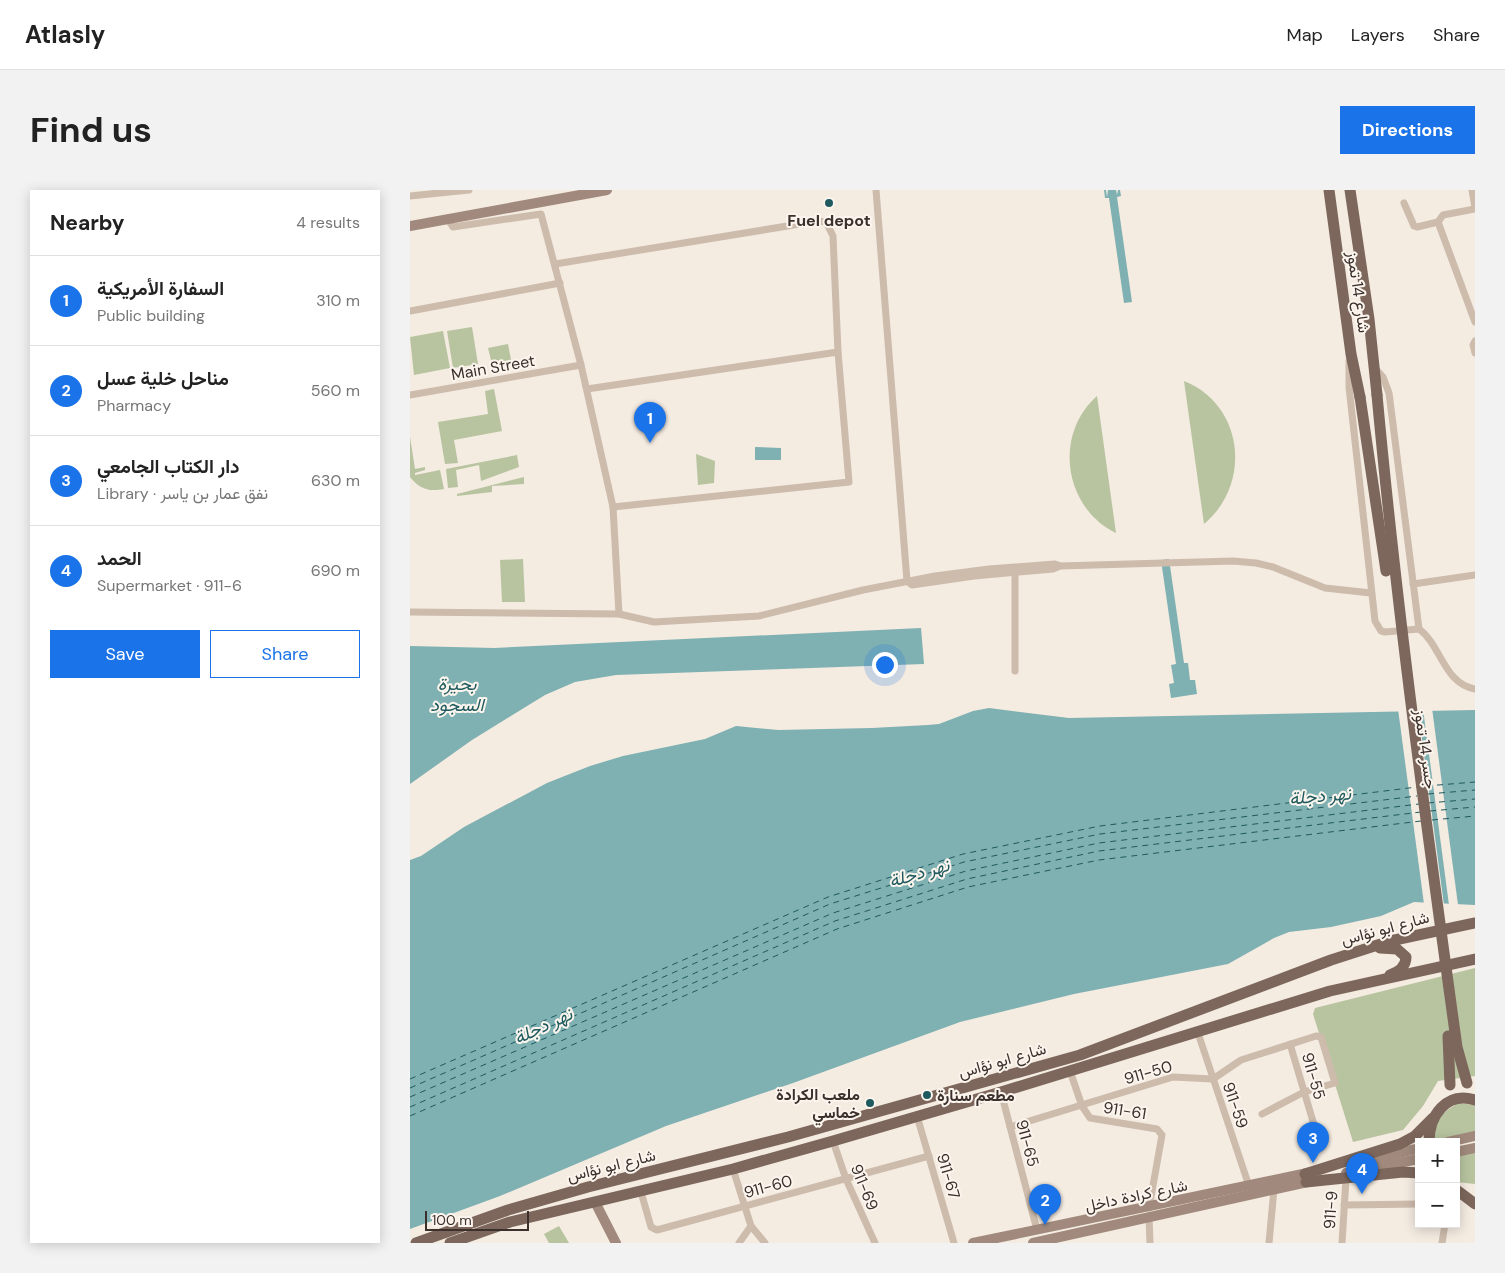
<!DOCTYPE html>
<html lang="en">
<head>
<meta charset="utf-8">
<style>
	:root { --surface:#fff; --page:#f2f2f2; --text:#222; --muted:#767676; --line:#e0e0e0; --accent:#1a73e8 }
	body { margin:0; font-family:"DM Sans",Vazirmatn,sans-serif; background:var(--page); color:var(--text) }
	.controls { position:absolute; right:15px; bottom:15px; display:grid; overflow:hidden; border-radius:0px; box-shadow:0 2px 12px #0003 }
	.controls button { width:45px; height:45px; display:grid; place-items:center; padding:0; border:0; border-bottom:1px solid var(--line); background:var(--surface); color:var(--text); font:25px sans-serif }
	.scale { position:absolute; left:15px; bottom:12px; width:104px; box-sizing:border-box; padding-left:5px; border:2px solid #3b302b; border-top:0; font-size:14px; line-height:18px; white-space:nowrap; color:#3b302b; -webkit-text-stroke:4px #fbf5ee; paint-order:stroke }
	.you { position:absolute; left:474px; top:474px; width:18px; height:18px; margin:-12px; border:4px solid #fff; border-radius:50%; background:#1a73e8; box-shadow:0 0 0 8px #1a73e833 }
	.badge { display:grid; place-items:center; width:32px; height:32px; border-radius:50%; background:var(--accent); color:#fff; font-size:16px; font-weight:700 }
	.pin { position:absolute; translate:-50% -41px; filter:drop-shadow(0 1px 2px #0008) }
	.pin::after { content:''; position:absolute; top:26px; width:18px; height:15px; background:inherit; clip-path:polygon(0 0,100% 0,50% 100%) }
	.list { margin:0; padding:0; list-style:none }
	h2 { display:flex; justify-content:space-between; align-items:center; height:65px; margin:0; padding:0 20px; font-size:21px }
	h2 small { font-size:16px; font-weight:400; color:var(--muted) }
	.list li { display:grid; grid-template-columns:32px 1fr auto; gap:15px; align-items:center; box-sizing:border-box; height:90px; padding:0 20px; border-top:1px solid var(--line) }
	.list b { display:block; font-size:19px; white-space:nowrap }
	.list p { margin:0; font-size:16px; white-space:nowrap; color:var(--muted) }
	.list em { font-size:16px; font-style:normal; color:var(--muted) }
	.actions { display:flex; gap:10px; padding:15px 20px }
	.actions a { flex:1; padding:11px 0; border:1px solid var(--accent); border-radius:0px; text-align:center; font-size:18px; color:var(--accent) }
	.actions .main { background:var(--accent); color:#fff }
	.map { position:relative; flex:none; width:1065px; height:1053px; overflow:hidden; border-radius:0px }
	header { display:flex; align-items:center; gap:30px; box-sizing:border-box; height:70px; padding:0 25px; background:var(--surface); border-bottom:1px solid var(--line) }
	header strong { font-size:24px }
	nav { display:flex; gap:28px; margin-inline-start:auto; font-size:18px }
	.intro { display:flex; align-items:center; justify-content:space-between; box-sizing:border-box; height:120px; padding:0 30px }
	h1 { margin:0; font-size:35px }
	.button { padding:12px 22px; border-radius:0px; background:var(--accent); color:#fff; font-size:18px; font-weight:700 }
	main { display:flex; gap:30px; padding:0 30px }
	aside { flex:1; background:var(--surface); border-radius:0px; box-shadow:0 2px 12px #0003 }
	.map>svg:first-child { display:block }
</style>
</head>
<body>
<header>
<strong>Atlasly</strong>
<nav><a>Map</a><a>Layers</a><a>Share</a></nav>
</header>
<div class="intro"><h1>Find us</h1><a class="button">Directions</a></div>
<main>
<aside>
<h2>Nearby<small>4 results</small></h2>
<ul class="list">
<li><span class="badge">1</span><div><b>السفارة الأمريكية</b><p>Public building</p></div><em>310 m</em></li>
<li><span class="badge">2</span><div><b>مناحل خلية عسل</b><p>Pharmacy</p></div><em>560 m</em></li>
<li><span class="badge">3</span><div><b>دار الكتاب الجامعي</b><p>Library · نفق عمار بن ياسر</p></div><em>630 m</em></li>
<li><span class="badge">4</span><div><b>الحمد</b><p>Supermarket · 911-6</p></div><em>690 m</em></li>
</ul>
<div class="actions"><a class="main">Save</a><a>Share</a></div>
</aside>
<div class="map">
<svg width="1065" height="1053" viewBox="0 0 1065 1053">
	<rect width="100%" height="100%" fill="#f4ebe1"/>
	<g fill="#b8c4a0">
		<path d="M62,137L68,174L43,178L37,141Z"/>
		<path d="M33,141L40,178L4,185L0,147Z"/>
		<path d="M98,154L102,175L83,178L78,158Z"/>
		<path d="M774,191C834,215 842,294 794,334Z"/>
		<path d="M84,199L92,241L44,250L48,273L35,274L28,232L78,224L75,201Z"/>
		<path d="M687,206L706,343C654,318 643,245 687,206Z"/>
		<path d="M0,247L5,279L15,277V280L5,283V285L30,280L34,299C18,302 10,299 0,287Z"/>
		<path d="M286,264L305,271L304,293L288,295Z"/>
		<path d="M107,265L109,277L71,291L69,275L46,280L48,297L38,298L36,279Z"/>
		<path d="M114,287V294L82,296V302L47,306V304Z"/>
		<path d="M113,369L115,412H92L90,370Z"/>
		<path d="M1065,778V886L1028,891L1013,916L993,940L943,952L903,824L905,818Z"/>
		<path d="M1049,913L1065,915V943L1024,952C1024,932 1032,921 1049,913Z"/>
		<path d="M1065,961V994L1046,992V965Z"/>
		<path d="M149,1036L159,1053H139L134,1044Z"/>
	</g>
	<g fill="#7fb0b2">
		<path d="M694,0H696L697,7L698,0H706L707,5L708,0H710L711,6L707,7L722,112L714,113L699,8H695Z"/>
		<path d="M345,257L371,258V270H345Z"/>
		<path d="M759,369L774,473H778L780,490H785L787,504L761,508L759,494L764,493L761,475L766,474L751,370Z"/>
		<path d="M511,438L514,474L206,485L165,492L135,505L62,550L0,594V456L84,458Z"/>
		<path d="M579,518L659,528L1065,520V715L1004,712L971,726L921,737L879,742L864,748L818,774L664,804L550,832L383,893L256,936L90,1006L0,1039V670L11,666L54,637L137,593L180,576L213,566L295,549L326,536L368,540L462,538L518,535L529,534L563,521Z"/>
	</g>
	<g fill="#f4ebe1">
		<path d="M1022,518L1048,715H1039L1013,519Z"/>
		<path d="M988,519H1008L1034,715L1014,714Z"/>
	</g>
	<g fill="none" stroke-linecap="round" stroke-linejoin="round">
		<g stroke="#1f5a5e" stroke-width="1" stroke-dasharray="6 5" stroke-linecap="butt">
			<path d="M1016,596L1065,592"/>
			<path d="M1018,604L1065,600"/>
			<path d="M1018,613L1065,609"/>
			<path d="M1020,621L1065,617"/>
			<path d="M1022,630L1065,626"/>
			<path d="M0,889L418,707L553,664L690,636L1007,597"/>
			<path d="M0,898L420,714L554,672L690,644L1007,606"/>
			<path d="M0,907L423,723L556,681L689,653L1009,614"/>
			<path d="M0,917L425,731L557,689L689,661L1011,622"/>
			<path d="M0,926L427,739L558,697L689,670L1011,631"/>
		</g>
		<g stroke="#cdbbac" stroke-width="7">
			<path d="M466,0L497,391"/>
			<path d="M1062,0L1065,18"/>
			<path d="M0,6L59,0"/>
			<path d="M994,13L1004,36L1007,37L1028,32"/>
			<path d="M1065,19L1033,25L1028,32L1065,132"/>
			<path d="M37,28L43,37L131,24L171,175L203,317L209,424"/>
			<path d="M145,74L408,31L416,32L423,46L428,162L439,292L203,317"/>
			<path d="M0,121L150,93"/>
			<path d="M1065,151L1063,155L1065,163"/>
			<path d="M939,171V197L965,431L971,441L975,442L1009,439"/>
			<path d="M965,178L973,187L979,203L1009,439C1031,455 1034,494 1065,499"/>
			<path d="M177,199L428,162"/>
			<path d="M0,205L171,175"/>
			<path d="M605,379V481"/>
			<path d="M497,391L502,395L564,386L643,379L650,376L823,371L846,373L863,377L915,398L961,403"/>
			<path d="M1003,394L1065,385"/>
			<path d="M0,422L209,424L244,432L349,426L453,400L525,386L579,379L645,374L650,376"/>
			<path d="M788,843L839,996"/>
			<path d="M880,854L910,955"/>
			<path d="M660,881L672,916L680,928L747,939L752,945L739,1018"/>
			<path d="M591,902L627,1040"/>
			<path d="M507,926L544,1053"/>
			<path d="M600,937L763,887L803,889L831,870L906,846L911,847L925,893L894,902L852,924"/>
			<path d="M423,951L436,989L465,1053"/>
			<path d="M323,979L341,1036L355,1053"/>
			<path d="M231,1002L241,1037L247,1040L519,966"/>
			<path d="M934,1015L1009,1014"/>
			<path d="M739,1027L740,1053"/>
			<path d="M329,1053L341,1036"/>
			<path d="M859,1053L864,999"/>
			<path d="M932,1053L936,989"/>
			<path d="M1032,1053L1035,1034"/>
		</g>
		<g stroke="#a18a7d" stroke-width="10">
			<path d="M0,36L197,0"/>
			<path d="M1038,952L1065,946"/>
			<path d="M1046,962L1065,958"/>
			<path d="M948,972L1006,959"/>
			<path d="M936,983L1009,969"/>
			<path d="M185,1012L206,1053"/>
			<path d="M563,1053L902,982"/>
			<path d="M623,1053L902,991"/>
		</g>
		<g stroke="#7d675c" stroke-width="11">
			<path d="M919,0L941,164L950,207"/>
			<path d="M940,0L959,129L967,205"/>
			<path d="M970,758L987,759L996,767C996,776 989,782 980,785"/>
			<path d="M1019,952C1019,926 1036,901 1065,910"/>
			<path d="M895,984L990,954L1005,946L1023,928"/>
			<path d="M896,992L993,982L1009,983"/>
			<path d="M1048,1001L1065,1014"/>
			<path d="M6,1053L98,1020L178,997L378,947L670,865L921,770L980,751L1065,733"/>
			<path d="M40,1053L100,1032L323,979L423,951L591,902L920,801L1065,769"/>
		</g>
		<g stroke="#7d675c" stroke-width="11">
			<path d="M967,205C987,423 1017,640 1047,857L1057,893"/>
			<path d="M950,207L976,381"/>
			<path d="M1038,846L1040,895"/>
		</g>
	</g>
	<g fill="#1f5a5e" stroke="#fbf5ee" stroke-width="2">
		<circle cx="419" cy="13" r="5"/>
		<circle cx="517" cy="905" r="5"/>
		<circle cx="460" cy="913" r="5"/>
	</g>
	<g text-anchor="middle" stroke-width="4" stroke-linejoin="round" paint-order="stroke">
		<g font-size="16" font-weight="bold" fill="#3b302b" stroke="#fbf5ee">
			<text x="419" y="36">Fuel depot</text>
			<text x="450" y="910" text-anchor="end">ملعب الكرادة<tspan x="450" dy="18">خماسي</tspan></text>
			<text x="527" y="911" text-anchor="start">مطعم سنارة</text>
		</g>
		<g font-size="16" fill="#3b302b" stroke="#fbf5ee">
			<text transform="translate(949 102) rotate(82)" y="6">شارع 14 تموز</text>
			<text transform="translate(83 177) rotate(-10)" y="6">Main Street</text>
			<text transform="translate(1016 559) rotate(82)" y="6">جسر 14 تموز</text>
			<text transform="translate(975 738) rotate(-15)" y="6">شارع ابو نؤاس</text>
			<text transform="translate(592 870) rotate(-16)" y="6">شارع ابو نؤاس</text>
			<text transform="translate(738 882) rotate(-16)" y="6">911-50</text>
			<text transform="translate(904 886) rotate(74)" y="6">911-55</text>
			<text transform="translate(826 915) rotate(71)" y="6">911-59</text>
			<text transform="translate(715 920) rotate(9)" y="6">911-61</text>
			<text transform="translate(618 953) rotate(75)" y="6">911-65</text>
			<text transform="translate(201 975) rotate(-14)" y="6">شارع ابو نؤاس</text>
			<text transform="translate(539 986) rotate(74)" y="6">911-67</text>
			<text transform="translate(358 996) rotate(-15)" y="6">911-60</text>
			<text transform="translate(455 997) rotate(68)" y="6">911-69</text>
			<text transform="translate(726 1005) rotate(-12)" y="6">شارع كرادة داخل</text>
			<text transform="translate(920 1020) rotate(-86)" y="6">911-9</text>
		</g>
		<g font-size="18" font-style="italic" fill="#1f5a5e" stroke="#fbf5ee">
			<text x="47" y="500">بحيرة<tspan x="47" dy="21">السجود</tspan></text>
			<text transform="translate(910 606) rotate(-5)" y="6">نهر دجلة</text>
			<text transform="translate(509 683) rotate(-16)" y="6">نهر دجلة</text>
			<text transform="translate(133 836) rotate(-25)" y="6">نهر دجلة</text>
		</g>
	</g>
</svg>
<div class="controls">
<button>+</button>
<button>−</button>
</div>
<div class="scale">100 m</div>
<div class="you"></div>
<div class="pin badge" style="left:240px;top:253px">1</div>
<div class="pin badge" style="left:635px;top:1035px">2</div>
<div class="pin badge" style="left:903px;top:973px">3</div>
<div class="pin badge" style="left:952px;top:1004px">4</div>
</div>
</main>
</body>
</html>
